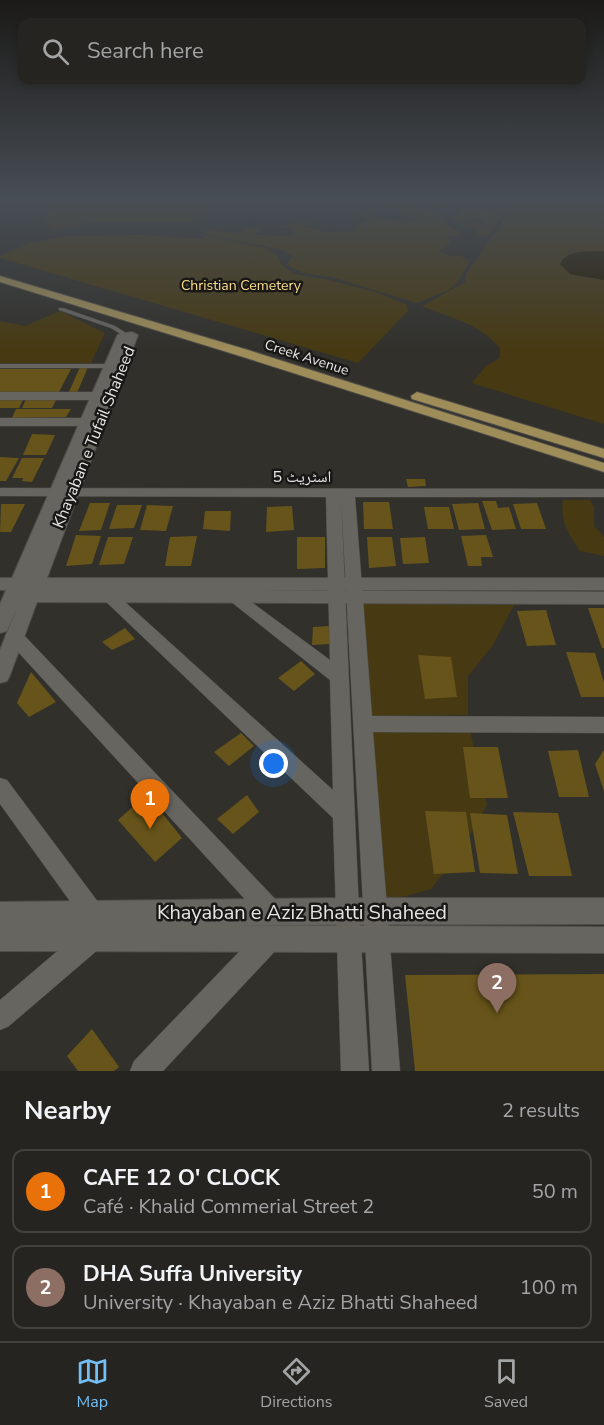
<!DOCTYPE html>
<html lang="en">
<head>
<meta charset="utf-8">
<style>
	:root { --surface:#252420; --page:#31302d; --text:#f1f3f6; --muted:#a3a4a5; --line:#42413e; --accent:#74c0f6 }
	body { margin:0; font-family:"Nunito Sans","Noto Naskh Arabic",sans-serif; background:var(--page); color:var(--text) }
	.you { position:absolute; left:274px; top:764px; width:21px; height:21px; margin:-15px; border:4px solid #fff; border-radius:50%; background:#1a73e8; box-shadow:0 0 0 9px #1a73e833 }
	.badge { display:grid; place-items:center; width:39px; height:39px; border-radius:50%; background:var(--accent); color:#fff; font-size:20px; font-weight:700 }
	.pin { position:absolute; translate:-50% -50px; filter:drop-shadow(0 2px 3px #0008) }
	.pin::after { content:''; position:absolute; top:32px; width:21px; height:18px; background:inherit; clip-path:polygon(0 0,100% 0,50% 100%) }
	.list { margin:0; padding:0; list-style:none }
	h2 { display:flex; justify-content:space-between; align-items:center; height:78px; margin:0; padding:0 24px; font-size:26px }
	h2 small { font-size:20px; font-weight:400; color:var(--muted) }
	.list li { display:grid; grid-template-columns:39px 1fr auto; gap:18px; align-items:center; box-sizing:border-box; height:84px; margin:0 12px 12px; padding:0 12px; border:2px solid var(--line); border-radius:12px }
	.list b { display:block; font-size:22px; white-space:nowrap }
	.list p { margin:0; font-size:20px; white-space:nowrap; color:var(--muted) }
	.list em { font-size:20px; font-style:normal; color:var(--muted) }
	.icon { flex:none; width:33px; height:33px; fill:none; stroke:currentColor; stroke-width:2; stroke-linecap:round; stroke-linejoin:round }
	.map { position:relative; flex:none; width:604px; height:1071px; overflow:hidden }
	.search { position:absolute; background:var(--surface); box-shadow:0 3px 9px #0003; left:18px; right:18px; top:18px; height:66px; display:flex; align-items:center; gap:15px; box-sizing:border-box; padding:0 21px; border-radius:12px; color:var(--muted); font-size:22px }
	.sheet { height:270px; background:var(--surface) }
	nav { display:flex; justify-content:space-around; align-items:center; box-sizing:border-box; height:84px; border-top:2px solid var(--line); background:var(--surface); font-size:16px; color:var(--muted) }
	nav a { display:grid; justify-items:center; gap:3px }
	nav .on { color:var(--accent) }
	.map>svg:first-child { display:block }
</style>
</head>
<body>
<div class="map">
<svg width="604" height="1071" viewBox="0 0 604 1071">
	<rect width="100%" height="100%" fill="#31302b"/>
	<g fill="#473a13">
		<path d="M33,200H232L221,208L211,210L212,213L200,214V217L188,222H95L51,230L45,217L49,210L47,206Z"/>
		<path d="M431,200H604V251L576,253L570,274L604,280V424L472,383L486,366L500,358V348C477,322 452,319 422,306L465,282L466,274L499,227L506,214L478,206L502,216L487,237L477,236L475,229L459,225L478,222L482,227L487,226L485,221L477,219L478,216L458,222L450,218L462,212L456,207H472L458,202L452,204V208H433L426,203Z"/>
		<path d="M388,203L427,205H406L441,212L443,213L436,215L445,218C446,226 453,229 460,232L459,235L447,237L451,242L438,252L451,256L459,255L470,261L458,281L449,290L417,303L331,277L302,273L287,265L293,256L282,250L208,235L202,230L240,233L253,227L260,229L255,235L293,236L295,232L290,228L276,227L311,221L316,224L302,226L327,232L355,231L357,224L368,220L365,217H349L374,210L378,212L369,216L374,219L417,222L409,216L384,213L404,210L385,206Z"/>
		<path d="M144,235L204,239V235L266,248L277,256L282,265L294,274L330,280L375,292L406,304L408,311L358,363L0,258V256L31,243L66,236Z"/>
		<path d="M60,311L105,333L91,363H0V321L25,326Z"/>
		<path d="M563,500H590L594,507V526L604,537V556L580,551C568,532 560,523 563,500Z"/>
		<path d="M362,603L514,605L493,645L468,676V715L370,716Z"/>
		<path d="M370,731H470L487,805L460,852L431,889L385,902Z"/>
	</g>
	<path fill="#231900" d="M604,251V280L570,274L560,264C567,249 589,251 604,251Z"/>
	<g fill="#67541a">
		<path d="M80,367H88L77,393L68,394Z"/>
		<path d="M0,369H71L59,392H0Z"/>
		<path d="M0,398H24L19,408H0Z"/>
		<path d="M57,398L52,408H22L26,399Z"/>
		<path d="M16,409H71L66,417L12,418Z"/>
		<path d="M32,434L55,435L46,455H23Z"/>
		<path d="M0,457L19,458L6,481H0Z"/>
		<path d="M22,458H44L32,482L22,481L23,478H12Z"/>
		<path d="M406,479H425L426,486L408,487Z"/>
		<path d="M482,501H496L498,508L509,507L516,529L492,530Z"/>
		<path d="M363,502H389L393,529H364Z"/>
		<path d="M90,503H110L101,530L79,531Z"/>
		<path d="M478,503L485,529L459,530L452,504Z"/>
		<path d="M537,503L546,529H521L513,504Z"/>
		<path d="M1,504H25L11,532H0Z"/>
		<path d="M117,505H142L134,528L109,529Z"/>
		<path d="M147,505L173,506L166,531L140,530Z"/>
		<path d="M292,506L294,530L266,532L267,507Z"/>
		<path d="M424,507H449L454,529H428Z"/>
		<path d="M205,511H231L230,531L203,529Z"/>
		<path d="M76,535L101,536L92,564L66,566Z"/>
		<path d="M486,535L493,557H481L482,566H468L461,536Z"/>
		<path d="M197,536L191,566H165L170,537Z"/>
		<path d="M108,537H133L124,564L99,565Z"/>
		<path d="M297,537H325V568L297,569Z"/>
		<path d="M367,537H392L396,566L369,568Z"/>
		<path d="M425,537L429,563L403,564L400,538Z"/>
		<path d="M588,608H604V648H602Z"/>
		<path d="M546,610L556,645L527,646L517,611Z"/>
		<path d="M330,626L331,644L312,645L313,627Z"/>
		<path d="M125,628L135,639L112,650L102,642Z"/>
		<path d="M566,652L595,653L604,682V697H581Z"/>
		<path d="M418,655L451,657L457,697L425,699Z"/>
		<path d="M301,661L315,674L294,691L278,678Z"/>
		<path d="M31,672L56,702L29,717L17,703Z"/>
		<path d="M241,733L254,746L229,766L214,752Z"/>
		<path d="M463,747H498L508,798H470Z"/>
		<path d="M578,750L589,797H559L548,751Z"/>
		<path d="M604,750V791L595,764Z"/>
		<path d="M147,794L182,838L155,862L118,820Z"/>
		<path d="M247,795L259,812L233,834L217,819Z"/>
		<path d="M425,811L466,812L475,872L434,874Z"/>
		<path d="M513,812L558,813L572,876H529Z"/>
		<path d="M470,813L507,815L518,874L480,873Z"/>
		<path d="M604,974V1071H415L405,975Z"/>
		<path d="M92,1029L119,1067L114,1071H78L67,1056Z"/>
	</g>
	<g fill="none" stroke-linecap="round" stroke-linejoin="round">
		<g stroke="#4f4d49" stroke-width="1">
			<g id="service">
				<path d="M59,308H63L115,326L129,335L124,336L111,328L59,310Z"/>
				<path d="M0,364H109L112,366L109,368H0Z"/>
			</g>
		</g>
		<g stroke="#4f4d49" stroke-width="1">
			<g id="minor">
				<path d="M0,392H97L103,396L97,400H0Z"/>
				<path d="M0,418H85L91,422L85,426H0Z"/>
				<path d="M0,488L604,489V497H355L372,716L604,717V733L373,732L400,1071H372L341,497L359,911L369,1071H341L333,818L100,596L102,592H114L333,790L330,680L225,597L227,593H239L330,660L326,497L0,496Z"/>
				<path d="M14,629L20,631L280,904L284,912L280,920L272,924L264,920L8,641L5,636L8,631Z"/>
				<path d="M0,778L7,780L101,906L105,914L101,922L93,926L85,922L0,804Z"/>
				<path d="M91,927L100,930L103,939L100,948L9,1026L0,1030V1000L82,930Z"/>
				<path d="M269,927L278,930L281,939L278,948L163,1071H130L134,1061L260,930Z"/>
			</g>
		</g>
		<g stroke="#4f4d49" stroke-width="2">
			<g id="tertiary">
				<path d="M132,332L138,335L47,578H604V590H235L604,592V604L37,602L10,675L7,681L0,683V650L19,603L7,631L0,633V604L6,590H0V578H12L117,336L119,334Z"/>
				<path d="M347,898H604V924L225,925L604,927V953L0,951V902Z"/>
			</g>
		</g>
		<g stroke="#4f4d49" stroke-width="2">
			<g id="primary">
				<path d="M0,276L248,350L604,463V472L240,356L0,282Z"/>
				<path d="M417,392L604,449V458L412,399L411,396Z"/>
			</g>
		</g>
		<use href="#service" fill="#676560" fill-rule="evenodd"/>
		<use href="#minor" fill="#676560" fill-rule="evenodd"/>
		<use href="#tertiary" fill="#676560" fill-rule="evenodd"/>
		<use href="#primary" fill="#9e8d59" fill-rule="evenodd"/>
	</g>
	<linearGradient id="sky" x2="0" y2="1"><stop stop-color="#1b1a18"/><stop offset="0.57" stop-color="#484e55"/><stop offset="1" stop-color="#484e55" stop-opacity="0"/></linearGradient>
	<rect width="604" height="350" fill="url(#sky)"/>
	<g text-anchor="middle" stroke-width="5" stroke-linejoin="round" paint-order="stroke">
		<g font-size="14" fill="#fbdd89" stroke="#191816">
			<text x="241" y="290">Christian Cemetery</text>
		</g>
		<g font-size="14" fill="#e7e5e2" stroke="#191816">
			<text transform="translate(307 357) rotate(18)" y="5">Creek Avenue</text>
		</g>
		<g font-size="16" fill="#e7e5e2" stroke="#191816">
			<text transform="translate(93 437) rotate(-68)" y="6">Khayaban e Tufail Shaheed</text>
			<text x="302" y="482">اسٹریٹ 5</text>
		</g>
		<g font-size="20" fill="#e7e5e2" stroke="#191816">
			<text x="302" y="919">Khayaban e Aziz Bhatti Shaheed</text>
		</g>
	</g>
</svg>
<div class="you"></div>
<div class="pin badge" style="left:150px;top:829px;background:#e8710a">1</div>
<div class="pin badge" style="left:497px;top:1013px;background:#8d6e63">2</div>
<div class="search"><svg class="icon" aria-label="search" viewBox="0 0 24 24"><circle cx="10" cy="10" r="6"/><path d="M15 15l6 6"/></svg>Search here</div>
</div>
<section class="sheet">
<h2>Nearby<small>2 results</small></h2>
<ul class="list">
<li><span class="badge" style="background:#e8710a">1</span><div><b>CAFE 12 O' CLOCK</b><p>Café · Khalid Commerial Street 2</p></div><em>50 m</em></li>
<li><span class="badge" style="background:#8d6e63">2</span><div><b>DHA Suffa University</b><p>University · Khayaban e Aziz Bhatti Shaheed</p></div><em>100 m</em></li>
</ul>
</section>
<nav>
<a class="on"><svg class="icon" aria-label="map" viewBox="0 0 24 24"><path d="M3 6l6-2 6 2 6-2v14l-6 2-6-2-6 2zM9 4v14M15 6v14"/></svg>Map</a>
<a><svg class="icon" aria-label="directions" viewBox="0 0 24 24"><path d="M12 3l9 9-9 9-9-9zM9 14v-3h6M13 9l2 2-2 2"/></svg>Directions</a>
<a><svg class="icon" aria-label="saved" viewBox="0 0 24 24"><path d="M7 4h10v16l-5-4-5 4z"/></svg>Saved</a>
</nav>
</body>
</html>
